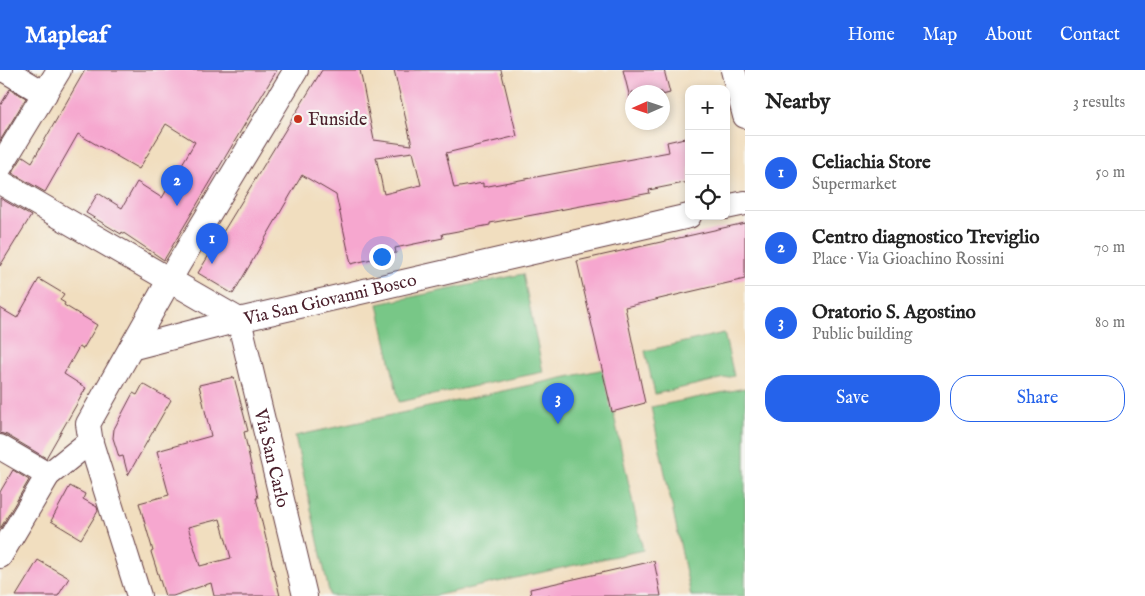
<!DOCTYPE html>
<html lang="en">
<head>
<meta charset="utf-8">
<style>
	:root { --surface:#fff; --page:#f6f6f6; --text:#222; --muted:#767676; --line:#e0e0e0; --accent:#2563eb }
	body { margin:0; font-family:"IM FELL English",serif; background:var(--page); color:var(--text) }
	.controls { position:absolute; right:15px; top:15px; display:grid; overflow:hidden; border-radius:10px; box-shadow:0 2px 8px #0003 }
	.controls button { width:45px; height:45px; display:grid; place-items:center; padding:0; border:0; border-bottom:1px solid var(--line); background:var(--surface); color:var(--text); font:25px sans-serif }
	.compass { position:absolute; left:625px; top:15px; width:45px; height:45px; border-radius:50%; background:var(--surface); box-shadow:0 2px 8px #0003; rotate:267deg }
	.you { position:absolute; left:381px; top:186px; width:18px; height:18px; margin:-12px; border:4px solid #fff; border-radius:50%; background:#1a73e8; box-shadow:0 0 0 8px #1a73e833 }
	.badge { display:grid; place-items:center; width:32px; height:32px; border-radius:50%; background:var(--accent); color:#fff; font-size:16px; font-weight:700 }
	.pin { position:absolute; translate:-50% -41px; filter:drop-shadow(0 1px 2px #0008) }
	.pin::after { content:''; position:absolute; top:26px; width:18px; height:15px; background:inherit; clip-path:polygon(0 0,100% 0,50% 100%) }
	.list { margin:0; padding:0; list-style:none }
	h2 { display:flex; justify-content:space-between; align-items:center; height:65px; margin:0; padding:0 20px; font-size:21px }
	h2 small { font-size:16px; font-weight:400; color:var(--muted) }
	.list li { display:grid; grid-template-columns:32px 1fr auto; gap:15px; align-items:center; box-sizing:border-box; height:75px; padding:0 20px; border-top:1px solid var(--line) }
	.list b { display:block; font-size:19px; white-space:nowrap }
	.list p { margin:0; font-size:16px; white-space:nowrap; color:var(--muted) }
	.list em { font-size:16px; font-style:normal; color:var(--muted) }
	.actions { display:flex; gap:10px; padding:15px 20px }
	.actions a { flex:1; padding:11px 0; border:1px solid var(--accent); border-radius:20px; text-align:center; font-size:18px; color:var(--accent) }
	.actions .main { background:var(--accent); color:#fff }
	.icon { flex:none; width:28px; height:28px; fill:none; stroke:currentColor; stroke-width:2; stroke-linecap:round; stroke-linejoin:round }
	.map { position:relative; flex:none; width:745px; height:526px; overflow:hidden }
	header { display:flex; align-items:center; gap:30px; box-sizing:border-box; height:70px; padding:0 25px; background:var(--accent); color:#fff }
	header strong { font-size:24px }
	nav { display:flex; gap:28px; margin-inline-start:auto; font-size:18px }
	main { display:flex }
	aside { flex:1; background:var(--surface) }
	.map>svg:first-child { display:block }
</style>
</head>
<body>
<header>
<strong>Mapleaf</strong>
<nav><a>Home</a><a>Map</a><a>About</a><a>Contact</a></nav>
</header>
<main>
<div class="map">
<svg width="745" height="526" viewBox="0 0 745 526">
	<rect width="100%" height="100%" fill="#f6f6f2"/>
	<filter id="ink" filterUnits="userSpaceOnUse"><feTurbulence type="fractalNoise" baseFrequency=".02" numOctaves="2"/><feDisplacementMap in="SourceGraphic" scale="10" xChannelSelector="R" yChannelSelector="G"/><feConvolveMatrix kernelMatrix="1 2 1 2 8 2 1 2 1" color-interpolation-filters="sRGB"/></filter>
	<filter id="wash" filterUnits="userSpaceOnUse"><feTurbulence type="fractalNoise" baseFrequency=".0096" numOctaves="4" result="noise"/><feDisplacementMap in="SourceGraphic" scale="20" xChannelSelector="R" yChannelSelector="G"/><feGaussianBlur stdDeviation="1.12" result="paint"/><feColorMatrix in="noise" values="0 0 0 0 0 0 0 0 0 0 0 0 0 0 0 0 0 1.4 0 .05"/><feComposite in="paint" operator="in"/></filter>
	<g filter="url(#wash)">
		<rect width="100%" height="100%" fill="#f1debf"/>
		<g fill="#78c787" stroke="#617359">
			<path d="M523,204L543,302L399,332L378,234Z"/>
			<path d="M724,263L734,306L655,324L645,281Z"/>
			<path d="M604,299L643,480L434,526H330L295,366Z"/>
			<path d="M745,318V526H691L651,337Z"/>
		</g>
		<g id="blocks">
			<g fill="#f6a7cf" fill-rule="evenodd">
				<path d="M85,0H277L164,190L122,162L121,164L86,143L98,123L122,138L137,112L162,128L195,72L166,54L139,99L78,64L45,122L12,103L23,86L32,92Z"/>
				<path d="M322,0H360L374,70L412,75L394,0H501L517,66L446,83L454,118L483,113V117L669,82L667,72L689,67V112L649,120L650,123L490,153V155L442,164L443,168L395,178L396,183L351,194L336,125L302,105L233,224L198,203ZM413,82L421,115L384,124L376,87Z"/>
				<path d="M623,0H664L670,23L662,25V22H632V32H631Z"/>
				<path d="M10,19L26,28L0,71V36Z"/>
				<path d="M0,128L31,146L0,196Z"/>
				<path d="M745,153V209L625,237L645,333L612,342L577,191Z"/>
				<path d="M39,209L64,224L60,230L65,233L64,235L97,255L83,279L79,277L64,304L86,318L46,388L7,365L0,363V238L17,248Z"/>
				<path d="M234,307L248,361L244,362L258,428H256L280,526H214L211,513L173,526H165L151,482L153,481L139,433L169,425L157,381L211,366L199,315ZM220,449L231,488L200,496L188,457Z"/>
				<path d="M143,314L171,330L128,405L123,386L119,387L113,368L114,359L133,323L137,325Z"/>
				<path d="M13,400L29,410L0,459V422Z"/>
				<path d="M70,416L85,424L83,429L97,437L98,441L81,469L51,451Z"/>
				<path d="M38,490L69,508L58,526H16Z"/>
				<path d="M654,491L661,526H531L530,519Z"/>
			</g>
		</g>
	</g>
	<g filter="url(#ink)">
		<use href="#blocks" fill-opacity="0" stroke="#633c41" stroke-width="1"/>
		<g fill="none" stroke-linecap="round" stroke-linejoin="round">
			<g stroke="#633c41" stroke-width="26">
				<g id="minor">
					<path d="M5,0L45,24"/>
					<path d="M733,0L745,46"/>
					<path d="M0,97L59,0"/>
					<path d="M0,112L239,250"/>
					<path d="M726,137L745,133"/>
					<path id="s1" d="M239,250L305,526"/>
					<path id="s2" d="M131,278L239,250L689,146"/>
					<path d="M91,373L139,526"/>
					<path d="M0,377L48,405"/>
					<path d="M0,486L48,405L83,377L91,373L88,354L178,195L296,0"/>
				</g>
			</g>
			<use href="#minor" stroke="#fff" stroke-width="24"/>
		</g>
	</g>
	<circle fill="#c8321e" stroke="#f6f6f2" stroke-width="2" cx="298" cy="49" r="5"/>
	<g text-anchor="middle" stroke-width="4.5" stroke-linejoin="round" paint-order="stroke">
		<g font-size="18" fill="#4a1f2b" stroke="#f6f6f2" text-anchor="start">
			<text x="308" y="55">Funside</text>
		</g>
		<g font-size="18" fill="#4a1f2b" stroke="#f6f6f2">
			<text dy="6" stroke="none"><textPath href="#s2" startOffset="205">Via San Giovanni Bosco</textPath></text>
			<text dy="6" stroke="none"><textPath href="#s1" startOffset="142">Via San Carlo</textPath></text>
		</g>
	</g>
</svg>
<div class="controls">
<button>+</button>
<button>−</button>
<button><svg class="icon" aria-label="locate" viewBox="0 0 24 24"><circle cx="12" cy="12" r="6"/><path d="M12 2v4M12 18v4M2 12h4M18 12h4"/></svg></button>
</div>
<svg class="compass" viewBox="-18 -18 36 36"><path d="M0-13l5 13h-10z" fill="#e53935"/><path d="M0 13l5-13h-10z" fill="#767676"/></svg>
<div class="you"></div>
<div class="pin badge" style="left:212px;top:194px">1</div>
<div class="pin badge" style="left:177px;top:136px">2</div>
<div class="pin badge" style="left:558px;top:354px">3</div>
</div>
<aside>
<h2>Nearby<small>3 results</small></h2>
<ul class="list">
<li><span class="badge">1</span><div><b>Celiachia Store</b><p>Supermarket</p></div><em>50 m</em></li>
<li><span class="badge">2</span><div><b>Centro diagnostico Treviglio</b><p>Place · Via Gioachino Rossini</p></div><em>70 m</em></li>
<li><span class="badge">3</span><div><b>Oratorio S. Agostino</b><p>Public building</p></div><em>80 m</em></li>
</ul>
<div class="actions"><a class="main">Save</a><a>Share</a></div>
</aside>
</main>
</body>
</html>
